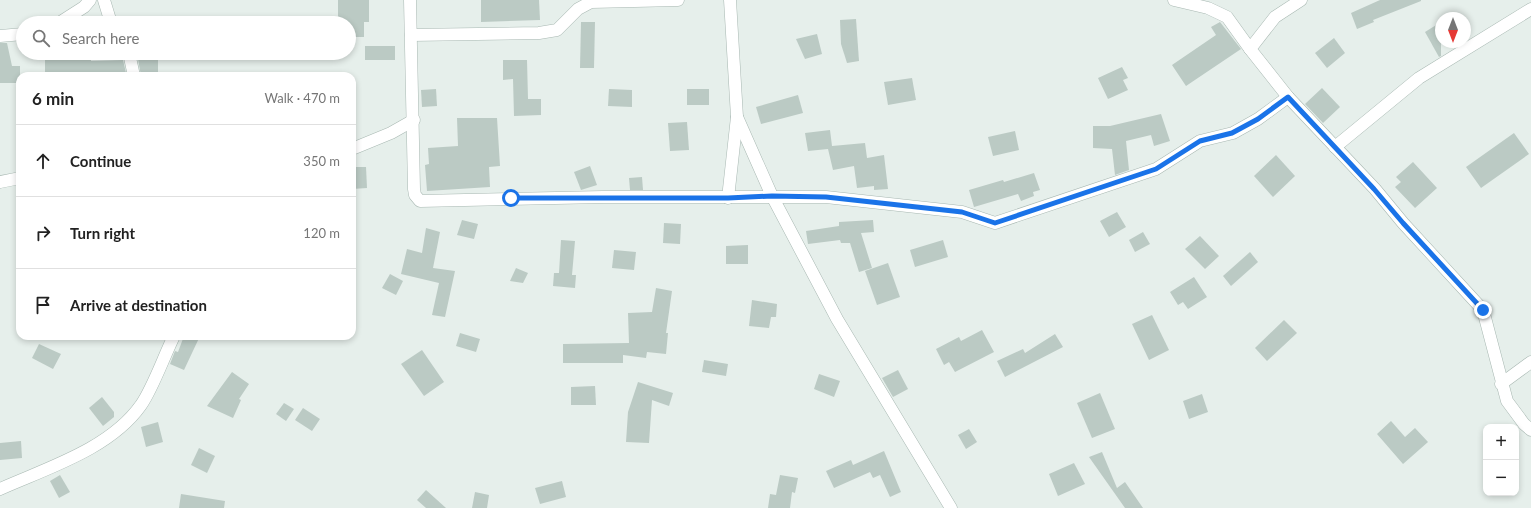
<!DOCTYPE html>
<html lang="en">
<head>
<meta charset="utf-8">
<style>
	:root { --surface:#fff; --page:#f2f2f2; --text:#222; --muted:#767676; --line:#e0e0e0 }
	body { margin:0; font-family:Lato,sans-serif; background:var(--page); color:var(--text) }
	.controls { position:absolute; right:12px; bottom:12px; display:grid; overflow:hidden; border-radius:8px; box-shadow:0 2px 6px #0003 }
	.controls button { width:36px; height:36px; display:grid; place-items:center; padding:0; border:0; border-bottom:1px solid var(--line); background:var(--surface); color:var(--text); font:20px sans-serif }
	.compass { position:absolute; left:1435px; top:12px; width:36px; height:36px; border-radius:50%; background:var(--surface); box-shadow:0 2px 6px #0003; rotate:180deg }
	.stop { position:absolute; width:12px; height:12px; margin:-9px; border:3px solid #1a73e8; border-radius:50%; background:#fff }
	.stop.end { background:#1a73e8; border-color:#fff; box-shadow:0 1px 4px #0008 }
	.list { margin:0; padding:0; list-style:none }
	h2 { display:flex; justify-content:space-between; align-items:center; height:52px; margin:0; padding:0 16px; font-size:17px }
	h2 small { font-size:13px; font-weight:400; color:var(--muted) }
	.list li { display:grid; grid-template-columns:26px 1fr auto; gap:12px; align-items:center; box-sizing:border-box; height:72px; padding:0 16px; border-top:1px solid var(--line) }
	.list b { display:block; font-size:15px; white-space:nowrap }
	.list em { font-size:13px; font-style:normal; color:var(--muted) }
	.icon { flex:none; width:22px; height:22px; fill:none; stroke:currentColor; stroke-width:2; stroke-linecap:round; stroke-linejoin:round }
	.map { position:relative; flex:none; width:1531px; height:508px; overflow:hidden }
	.search { position:absolute; background:var(--surface); box-shadow:0 2px 6px #0003; left:16px; top:16px; width:340px; height:44px; display:flex; align-items:center; gap:10px; box-sizing:border-box; padding:0 14px; border-radius:22px; color:var(--muted); font-size:15px }
	.panel { position:absolute; background:var(--surface); box-shadow:0 2px 6px #0003; left:16px; top:72px; width:340px; height:268px; border-radius:12px }
	.map>svg:first-child { display:block }
</style>
</head>
<body>
<div class="map">
<svg width="1531" height="508" viewBox="0 0 1531 508">
	<rect width="100%" height="100%" fill="#e6efeb"/>
	<g fill="#bbcac4">
		<path d="M338,0H369V22H364V37H349V23H338Z"/>
		<path d="M481,0H539L540,20L481,22Z"/>
		<path d="M1380,0H1421V1L1373,20L1374,22L1357,29L1351,13Z"/>
		<path d="M856,19L859,61L847,63L841,44L840,20Z"/>
		<path d="M581,22H595L594,68H580Z"/>
		<path d="M1220,22L1241,49L1186,86L1172,65L1216,35L1211,27Z"/>
		<path d="M1441,22V56L1439,57L1425,32Z"/>
		<path d="M817,34L822,54L805,59L796,39Z"/>
		<path d="M1334,38L1345,53L1327,68L1315,53Z"/>
		<path d="M0,43H7L12,66H20V83H0Z"/>
		<rect x="365" y="46" width="30" height="14"/>
		<path d="M45,53H91V61L123,60L126,73L91,76H45Z"/>
		<path d="M141,53H158V76H141L138,59H141Z"/>
		<path d="M503,60H527L528,99H541V115L514,116L513,79L503,80Z"/>
		<path d="M1122,67L1128,78L1123,80L1128,90L1108,99L1098,78Z"/>
		<path d="M912,78L916,100L888,105L884,82Z"/>
		<path d="M1322,88L1340,107L1323,123L1305,104Z"/>
		<path d="M436,89L437,106L422,107L421,90Z"/>
		<path d="M609,89L632,90V107L608,106Z"/>
		<rect x="687" y="89" width="22" height="16"/>
		<path d="M798,95L803,113L761,124L756,107Z"/>
		<path d="M1161,114L1170,141L1154,146L1151,135L1126,141L1129,170L1115,175L1112,149L1093,148V126H1110Z"/>
		<path d="M457,118H497L500,166L489,167L490,187L427,191L425,165L429,164L428,148L458,146Z"/>
		<path d="M687,122L689,150L670,151L668,123Z"/>
		<path d="M830,130L832,146L865,143L867,158L884,155L888,189L874,190V186L857,188L854,166L833,170L828,149L808,151L805,133Z"/>
		<path d="M1015,131L1019,150L993,156L988,137Z"/>
		<path d="M1514,133L1529,154L1481,188L1466,167Z"/>
		<path d="M1276,155L1295,176L1273,197L1254,176Z"/>
		<path d="M1413,162L1437,188L1415,208L1395,187L1401,182L1396,177Z"/>
		<path d="M590,166L597,185L581,190L574,172Z"/>
		<path d="M352,167H366L367,188L352,189Z"/>
		<path d="M1034,173L1040,190L1033,192L1034,196L1021,201L1018,194L974,207L969,190L1003,180L1004,182Z"/>
		<path d="M642,177L643,190H630L629,178Z"/>
		<path d="M1117,212L1126,227L1109,237L1100,221Z"/>
		<path d="M462,220L478,224L474,239L457,235Z"/>
		<path d="M873,220L874,232L861,233L872,268L859,272L850,243H841L840,240L808,244L806,231L839,226V222Z"/>
		<path d="M664,223L681,224L680,244L663,243Z"/>
		<path d="M426,228L440,232L433,268L455,271L445,317L432,315L439,283L401,274L407,249L422,253Z"/>
		<path d="M1143,232L1150,244L1135,252L1129,240Z"/>
		<path d="M1200,236L1219,256L1205,269L1185,249Z"/>
		<path d="M561,240L575,241L572,275H576L575,288L553,286L554,273H559Z"/>
		<path d="M943,240L948,257L915,267L910,250Z"/>
		<path d="M748,245V264H726V246Z"/>
		<path d="M614,250L636,252L634,270L612,268Z"/>
		<path d="M1250,252L1258,262L1231,286L1223,276Z"/>
		<path d="M888,263L900,297L877,305L865,271Z"/>
		<path d="M516,268L528,273L523,283L510,281Z"/>
		<path d="M390,274L403,281L396,295L382,288Z"/>
		<path d="M1194,277L1207,297L1188,309L1183,302L1178,305L1170,292Z"/>
		<path d="M656,288L672,291L666,333H668L666,354L647,352L646,358L623,355V363H563V344L629,343L628,313L652,312Z"/>
		<path d="M752,300L777,304L776,317H771L769,328L749,326Z"/>
		<path d="M1152,315L1169,350L1149,360L1132,324Z"/>
		<path d="M1284,320L1297,333L1267,361L1255,348Z"/>
		<path d="M982,330L994,352L955,372L949,362L944,365L936,349L959,337L961,341Z"/>
		<path d="M460,333L480,339L476,352L456,346Z"/>
		<path d="M1055,334L1063,347L1005,377L997,361L1023,349L1025,353Z"/>
		<path d="M184,336H200L184,370L170,364L175,351L178,352Z"/>
		<path d="M39,344L61,354L53,369L32,358Z"/>
		<path d="M422,350L444,382L424,396L401,364Z"/>
		<path d="M704,360L728,364L726,376L702,372Z"/>
		<path d="M898,370L908,389L893,397L882,378Z"/>
		<path d="M232,372L249,384L239,399L241,400L233,418L207,406Z"/>
		<path d="M819,374L840,381L834,397L814,389Z"/>
		<path d="M638,382L673,393L669,406L652,400L649,443L626,442L628,412Z"/>
		<path d="M595,386L596,405H571V387Z"/>
		<path d="M1100,393L1115,429L1092,438L1077,403Z"/>
		<path d="M1202,394L1208,412L1189,419L1183,401Z"/>
		<path d="M102,397L114,412V417L103,426L89,408Z"/>
		<path d="M284,403L294,409L286,421L276,414Z"/>
		<path d="M303,408L320,419L312,431L295,420Z"/>
		<path d="M1391,421L1405,437L1415,428L1428,442L1403,464L1377,434Z"/>
		<path d="M158,422L163,442L146,447L141,427Z"/>
		<path d="M969,429L977,442L966,449L958,435Z"/>
		<path d="M21,441L22,458L0,460V443Z"/>
		<path d="M199,448L215,456L207,473L191,465Z"/>
		<path d="M884,451L901,492L890,497L880,475L873,478L870,472L834,488L826,471L851,460L853,465Z"/>
		<path d="M1102,452L1117,488L1125,482L1143,508H1125L1089,457Z"/>
		<path d="M1074,463L1085,484L1058,496L1049,474Z"/>
		<path d="M60,475L70,492L59,498L50,481Z"/>
		<path d="M780,475L798,478L795,493L792,492L790,508H768L770,494L776,495Z"/>
		<path d="M562,481L566,497L540,504L535,488Z"/>
		<path d="M426,490L446,508H426L417,500Z"/>
		<path d="M475,492L489,495L487,508H472Z"/>
		<path d="M181,494L225,501L224,508H179Z"/>
	</g>
	<g fill="none" stroke-linecap="round" stroke-linejoin="round">
		<g stroke="#a8b8b2" stroke-width="13">
			<g id="minor">
				<path d="M104,0L111,23"/>
				<path d="M410,0L414,189L415,195L420,201L603,197H826L962,212L995,223L1156,169L1200,141L1233,133L1258,119L1288,97"/>
				<path d="M1174,0L1208,8L1227,17L1250,49"/>
				<path d="M1301,0L1275,17L1250,49L1288,97L1375,189L1403,223L1483,310L1507,401L1524,424L1531,430"/>
				<path d="M59,23L84,7L90,0"/>
				<path d="M411,35L539,33L557,30L578,9L591,2L678,0"/>
				<path d="M0,36L23,34"/>
				<path d="M129,53L134,76"/>
				<path d="M737,117L772,196L837,319L951,508"/>
				<path d="M1335,147L1419,78L1531,9"/>
				<path d="M352,149L391,133L414,120"/>
				<path d="M0,182L20,178"/>
				<path d="M728,198L737,117L730,0"/>
				<path d="M1501,384L1531,362"/>
				<path d="M0,489C47,468 110,449 141,405C153,388 164,356 174,336"/>
			</g>
		</g>
		<use href="#minor" stroke="#fff" stroke-width="12"/>
	</g>
	<g fill="none" stroke-linecap="round" stroke-linejoin="round">
		<path stroke="#1a73e8" stroke-width="5" d="M511,198H728L772,196L826,197L962,212L995,223L1156,169L1200,141L1232,133L1258,119L1288,97L1374,189L1403,223L1483,310"/>
	</g>
</svg>
<div class="controls">
<button>+</button>
<button>−</button>
</div>
<svg class="compass" viewBox="-18 -18 36 36"><path d="M0-13l5 13h-10z" fill="#e53935"/><path d="M0 13l5-13h-10z" fill="#767676"/></svg>
<div class="stop" style="left:511px;top:198px"></div>
<div class="stop end" style="left:1483px;top:310px"></div>
<div class="search"><svg class="icon" aria-label="search" viewBox="0 0 24 24"><circle cx="10" cy="10" r="6"/><path d="M15 15l6 6"/></svg>Search here</div>
<section class="panel">
<h2>6 min<small>Walk · 470 m</small></h2>
<ul class="list">
<li><svg class="icon" aria-label="ahead" viewBox="0 0 24 24"><path d="M12 20V5M6 11l6-6 6 6"/></svg><div><b>Continue</b></div><em>350 m</em></li>
<li><svg class="icon" aria-label="right" viewBox="0 0 24 24"><path d="M7 20v-9h11M14 6l5 5-5 5"/></svg><div><b>Turn right</b></div><em>120 m</em></li>
<li><svg class="icon" aria-label="arrive" viewBox="0 0 24 24"><path d="M6 21V4h12l-3 4 3 4H6"/></svg><div><b>Arrive at destination</b></div></li>
</ul>
</section>
</div>
</body>
</html>
